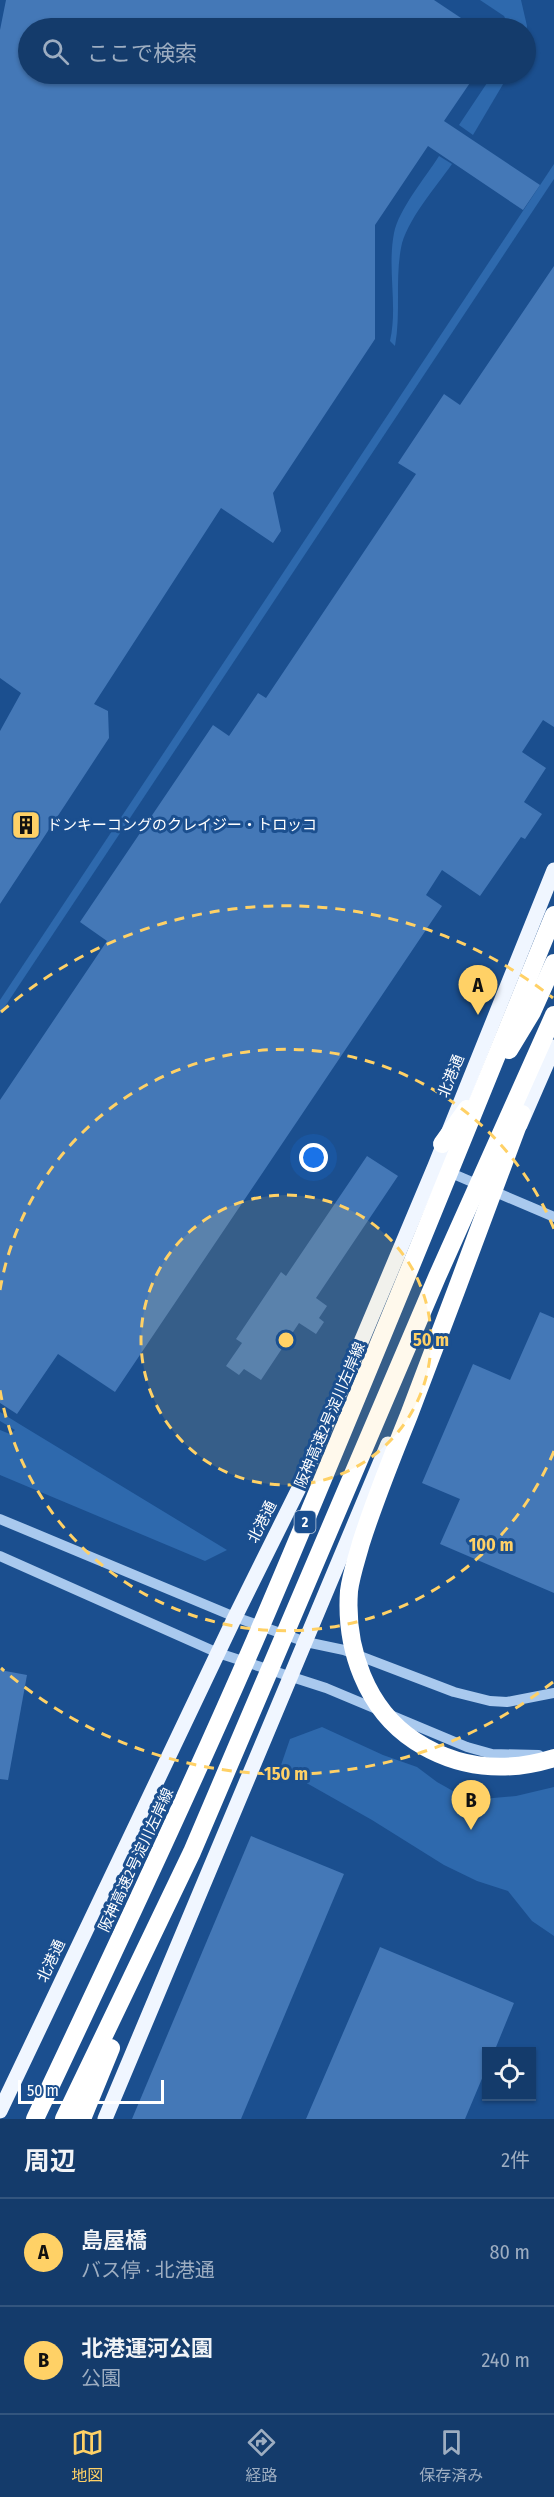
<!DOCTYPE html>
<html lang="ja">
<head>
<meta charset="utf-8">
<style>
	:root { --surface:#143b6b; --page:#1d4271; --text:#f1f3f6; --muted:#9dadc1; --line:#33557e; --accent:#ffd166 }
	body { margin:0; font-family:"Fira Sans Condensed","Noto Sans JP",sans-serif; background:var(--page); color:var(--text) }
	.controls { position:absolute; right:18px; bottom:18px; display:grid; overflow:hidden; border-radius:0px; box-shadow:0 2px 4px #0004 }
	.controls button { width:54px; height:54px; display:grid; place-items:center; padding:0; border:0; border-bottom:2px solid var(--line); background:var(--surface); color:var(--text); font:30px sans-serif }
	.scale { position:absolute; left:18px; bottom:15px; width:146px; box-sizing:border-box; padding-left:6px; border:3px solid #fff; border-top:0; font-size:16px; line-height:21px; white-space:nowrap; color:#fff; -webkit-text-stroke:4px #1b4f8f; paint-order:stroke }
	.you { position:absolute; left:314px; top:1158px; width:21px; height:21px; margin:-15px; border:4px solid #fff; border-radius:50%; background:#1a73e8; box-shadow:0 0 0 9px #1a73e833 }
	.badge { display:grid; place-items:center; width:39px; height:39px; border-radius:50%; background:var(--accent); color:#111; font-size:20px; font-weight:700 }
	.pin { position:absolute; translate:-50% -50px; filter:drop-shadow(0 2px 3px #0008) }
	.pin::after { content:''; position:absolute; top:32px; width:21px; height:18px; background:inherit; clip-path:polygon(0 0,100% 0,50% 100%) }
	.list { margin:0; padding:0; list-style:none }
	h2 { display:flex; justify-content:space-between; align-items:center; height:78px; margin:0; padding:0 24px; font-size:26px }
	h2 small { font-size:20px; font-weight:400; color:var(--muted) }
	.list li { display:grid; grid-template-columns:39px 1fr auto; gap:18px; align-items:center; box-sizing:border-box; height:108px; padding:0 24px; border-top:2px solid var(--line) }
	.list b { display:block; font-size:22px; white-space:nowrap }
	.list p { margin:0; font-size:20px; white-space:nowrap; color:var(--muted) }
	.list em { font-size:20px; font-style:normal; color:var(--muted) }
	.icon { flex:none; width:33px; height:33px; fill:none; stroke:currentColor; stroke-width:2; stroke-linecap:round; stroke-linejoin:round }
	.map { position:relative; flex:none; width:554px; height:2119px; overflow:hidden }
	.search { position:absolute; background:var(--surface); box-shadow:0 2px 4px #0004; left:18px; right:18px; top:18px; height:66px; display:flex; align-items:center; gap:15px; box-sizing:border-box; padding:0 21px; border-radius:33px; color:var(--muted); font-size:22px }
	.sheet { height:294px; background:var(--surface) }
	nav { display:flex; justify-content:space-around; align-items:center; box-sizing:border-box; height:84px; border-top:2px solid var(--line); background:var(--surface); font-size:16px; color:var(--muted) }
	nav a { display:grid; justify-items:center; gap:3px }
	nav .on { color:var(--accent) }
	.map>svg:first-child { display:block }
</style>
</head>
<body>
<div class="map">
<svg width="554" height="2119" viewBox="0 0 554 2119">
	<rect width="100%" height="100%" fill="#1b4f8f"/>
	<g fill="#2e69ad">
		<path d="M480,0H521L527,26L526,33V28H510L504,16Z"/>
		<path d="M493,74H509L473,135L459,125Z"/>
		<path d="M439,156L452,164C436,187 406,221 401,248C395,280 401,313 395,346L390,341C398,306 387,269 394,233C399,209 425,178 439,156Z"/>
		<path d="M554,164V179L0,1014V1000Z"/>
		<path d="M0,1412L21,1425L227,1550L205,1561L0,1475V1430L10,1434L15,1430L0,1421Z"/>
		<path d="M322,1727L383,1755L417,1767L437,1782L460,1795L482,1799L516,1796L554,1787V1936L532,1921L508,1891L477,1881L444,1865L372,1820L280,1768L290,1739Z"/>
	</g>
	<g fill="#4478b7">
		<path d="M6,0H434L476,28H28V74H476L444,121L540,185L523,210L428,146L375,225V339L273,493L281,531L273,543L221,508L94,704L108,711L109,738L0,904V731L21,693L0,678V30Z"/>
		<path d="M554,266V727L543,720L522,752L546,768L524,802L542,814L525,839L521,837L480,896L442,870L426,895L442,906L115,1392L58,1354L17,1414L0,1403V1100L107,941L80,922L213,725L229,736L258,693L266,698L416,474L398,463L444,394L460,405Z"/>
		<path d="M367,1156L398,1176L316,1298L327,1306L319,1318L324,1322L316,1334L299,1323L261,1380L244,1369L239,1375L226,1366L242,1343L236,1339L281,1272L286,1276Z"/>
		<path d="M540,1312L554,1318V1593L440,1544L460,1499L422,1483L473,1364L510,1380Z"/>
		<path d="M0,1670L27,1675L8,1780L0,1779Z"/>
		<path d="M251,1836L344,1874L241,2119H132Z"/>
		<path d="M380,1947L514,2003L494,2052H486V2069L465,2119H306Z"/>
	</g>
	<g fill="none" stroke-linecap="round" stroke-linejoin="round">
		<g stroke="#a9c9ee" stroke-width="10">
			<path d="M444,1170L554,1217"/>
			<path d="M0,1519L235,1617L306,1642L344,1650L454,1692L490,1701L507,1702L554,1693"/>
			<path d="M0,1556L218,1653L326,1688L467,1747L492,1754L539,1755"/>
		</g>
		<g stroke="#f0f6ff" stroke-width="15">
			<path d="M520,1125L554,1047"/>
			<path d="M0,2111L235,1617L303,1480L435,1166L554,870"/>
			<path d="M105,2119L388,1444"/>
		</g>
		<g stroke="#fff" stroke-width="18">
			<path d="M509,1050L532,1012L554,963"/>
			<path d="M522,1114C485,1214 447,1315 409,1415C392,1457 375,1499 361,1543C357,1558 351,1575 349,1591C345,1648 366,1709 415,1741C458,1769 506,1773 554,1758"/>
			<path d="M442,1144L467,1109"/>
			<path d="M35,2119C110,1960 185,1801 255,1640C358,1400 455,1157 554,915"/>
			<path d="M64,2119L192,1852L437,1277L554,1015"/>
			<path d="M82,2119L111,2048"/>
		</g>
	</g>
	<circle cx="286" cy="1340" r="145" fill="#ffd166" fill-opacity=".12"/>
	<g fill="none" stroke="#ffd166" stroke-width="3" stroke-dasharray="10 8">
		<circle cx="286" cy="1340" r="145"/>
		<path d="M554 1451A290 290 0 0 1 0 1390M0 1290A290 290 0 0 1 554 1229"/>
		<path d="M553 1682A434 434 0 0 1 1 1668M1 1012A434 434 0 0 1 553 998"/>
	</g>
	<defs>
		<g id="building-square" transform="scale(1.5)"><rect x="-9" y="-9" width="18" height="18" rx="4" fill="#ffd166" stroke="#1b4f8f"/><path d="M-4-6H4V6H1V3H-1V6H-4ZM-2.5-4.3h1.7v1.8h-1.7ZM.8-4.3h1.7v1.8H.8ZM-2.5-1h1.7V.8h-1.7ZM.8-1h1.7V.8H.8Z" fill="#111"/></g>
	</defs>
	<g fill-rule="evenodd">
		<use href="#building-square" x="26" y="825"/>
	</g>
	<g text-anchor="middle" stroke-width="6" stroke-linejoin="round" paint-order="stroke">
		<rect fill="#1b4f8f" stroke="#bbcadd" stroke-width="1.5" x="294.5" y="1511" width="21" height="22" rx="4.5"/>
		<g font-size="14" font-weight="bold" fill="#fff">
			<text x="305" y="1527">2</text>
		</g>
		<g font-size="15" fill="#fff" stroke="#1b4f8f" text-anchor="start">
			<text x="47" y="830">ドンキーコングのクレイジー・トロッコ</text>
		</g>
		<g font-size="15" fill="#fff" stroke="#1b4f8f">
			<text transform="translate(451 1076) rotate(-68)" y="5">北港通</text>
			<text transform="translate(330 1415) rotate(-67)" y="5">阪神高速2号淀川左岸線</text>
			<text transform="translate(262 1522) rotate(-63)" y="5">北港通</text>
			<text transform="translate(136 1860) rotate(-65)" y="5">阪神高速2号淀川左岸線</text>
			<text transform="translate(51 1961) rotate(-65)" y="5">北港通</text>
		</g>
	</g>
	<circle cx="286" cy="1340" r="9" fill="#ffd166" stroke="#1b4f8f" stroke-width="3"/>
	<g font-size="18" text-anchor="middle" font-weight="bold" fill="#ffd166" stroke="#1b4f8f" stroke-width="6" stroke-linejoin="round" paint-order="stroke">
		<text x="431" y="1346">50 m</text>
		<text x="491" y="1551">100 m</text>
		<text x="286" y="1780">150 m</text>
	</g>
</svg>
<div class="controls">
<button><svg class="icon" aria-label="locate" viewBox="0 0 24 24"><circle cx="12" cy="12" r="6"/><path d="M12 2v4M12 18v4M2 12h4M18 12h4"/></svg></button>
</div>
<div class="scale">50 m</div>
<div class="you"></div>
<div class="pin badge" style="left:478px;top:1015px">A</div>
<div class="pin badge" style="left:471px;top:1830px">B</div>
<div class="search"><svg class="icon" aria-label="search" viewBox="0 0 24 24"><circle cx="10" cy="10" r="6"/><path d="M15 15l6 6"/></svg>ここで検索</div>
</div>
<section class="sheet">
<h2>周辺<small>2件</small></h2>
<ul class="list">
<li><span class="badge">A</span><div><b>島屋橋</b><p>バス停 · 北港通</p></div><em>80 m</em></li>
<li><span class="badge">B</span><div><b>北港運河公園</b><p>公園</p></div><em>240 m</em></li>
</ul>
</section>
<nav>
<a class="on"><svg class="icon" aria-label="map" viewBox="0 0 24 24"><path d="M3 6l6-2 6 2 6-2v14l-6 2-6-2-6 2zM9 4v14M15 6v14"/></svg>地図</a>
<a><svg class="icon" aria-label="directions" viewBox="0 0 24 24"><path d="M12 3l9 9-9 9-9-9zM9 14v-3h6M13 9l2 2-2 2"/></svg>経路</a>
<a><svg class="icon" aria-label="saved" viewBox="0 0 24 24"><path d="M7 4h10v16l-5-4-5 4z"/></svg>保存済み</a>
</nav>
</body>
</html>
